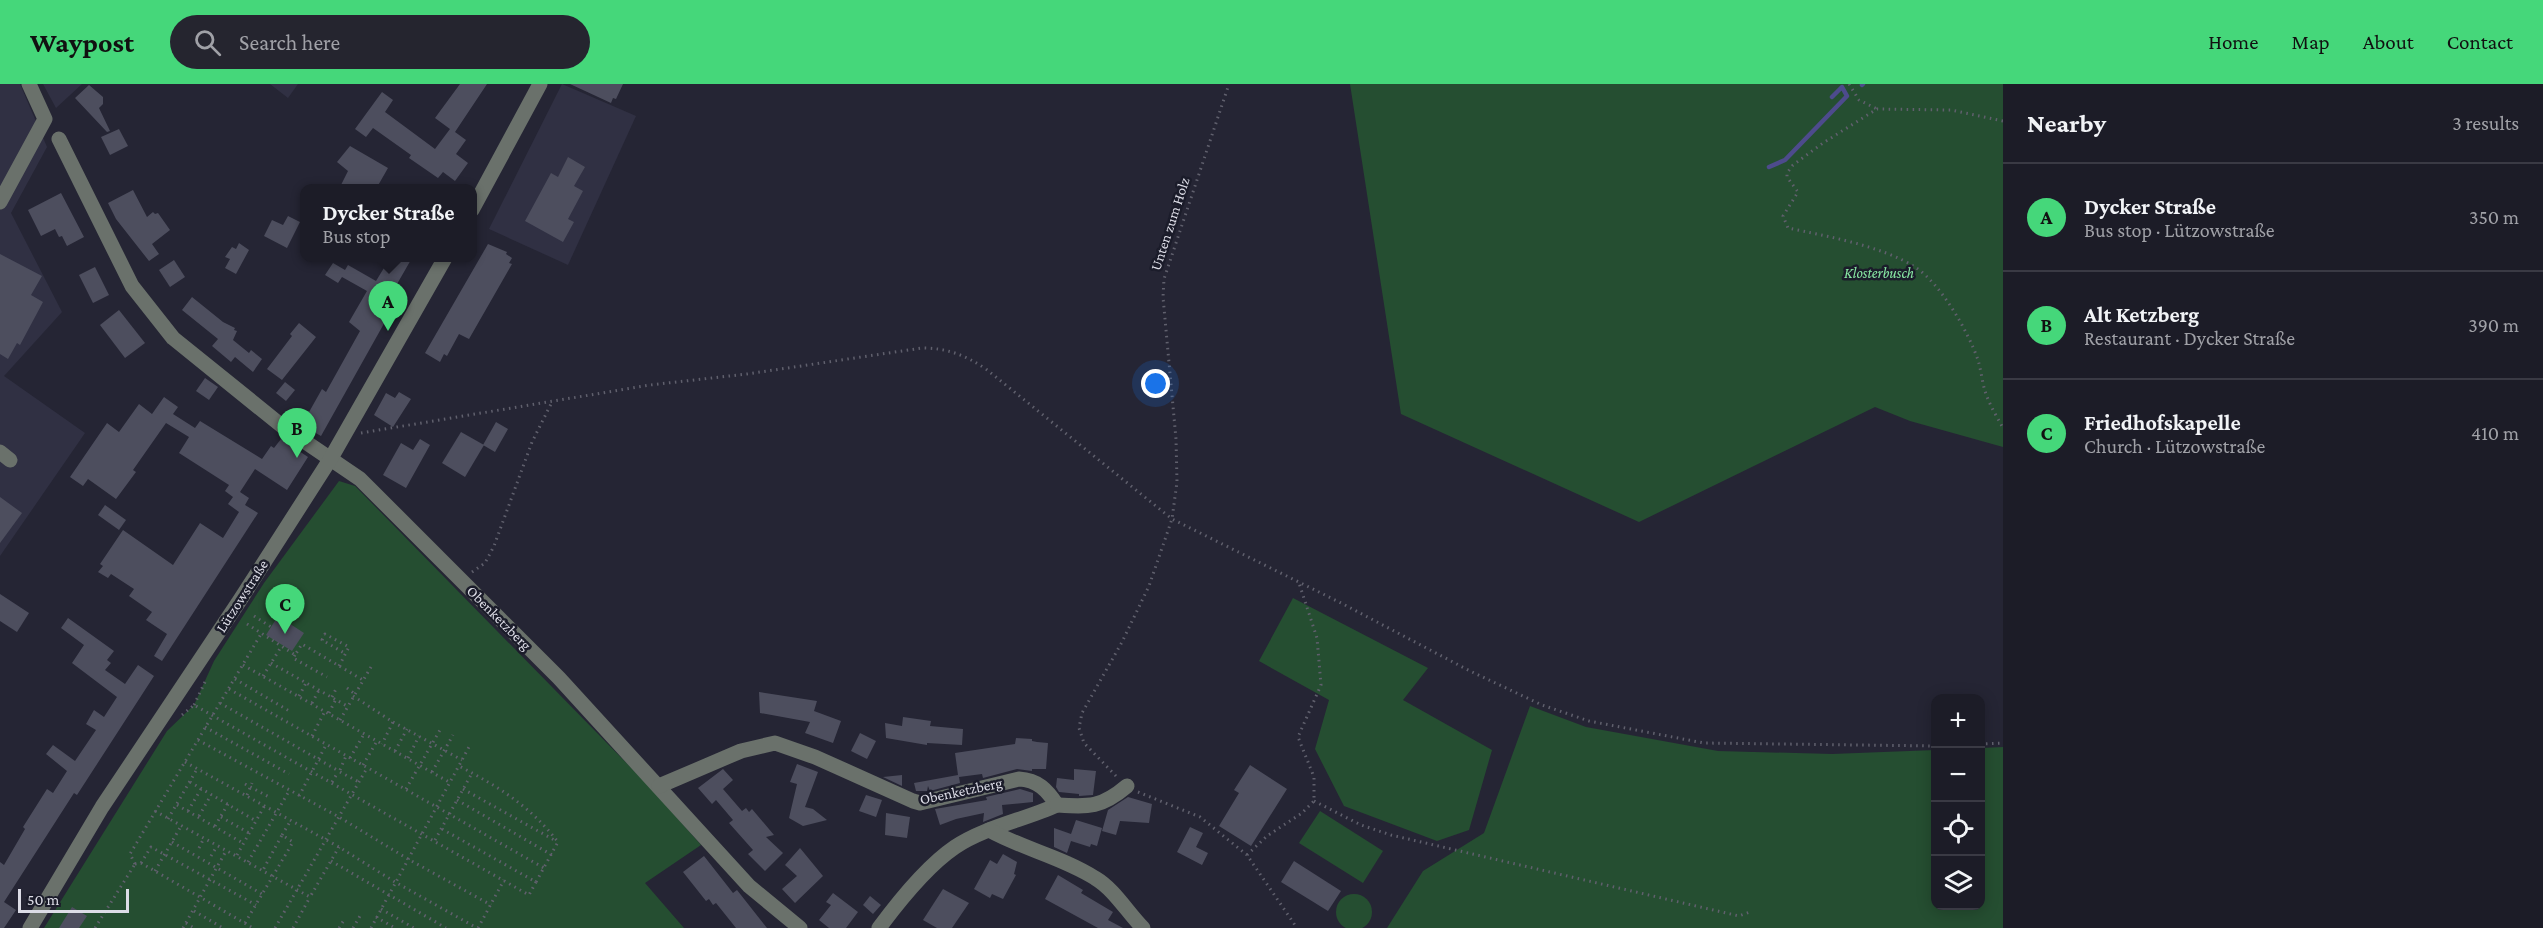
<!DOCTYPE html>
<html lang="en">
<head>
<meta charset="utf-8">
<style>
	:root { --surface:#1c1c27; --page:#25252f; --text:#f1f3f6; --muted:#a0a1a7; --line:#3a3a44; --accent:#45d77a }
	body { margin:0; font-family:"Crimson Pro",serif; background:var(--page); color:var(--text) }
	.controls { position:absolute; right:18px; bottom:18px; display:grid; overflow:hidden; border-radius:12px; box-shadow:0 3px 15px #0003 }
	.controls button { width:54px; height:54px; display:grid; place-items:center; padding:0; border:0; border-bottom:2px solid var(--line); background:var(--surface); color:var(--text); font:30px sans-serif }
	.scale { position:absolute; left:18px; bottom:15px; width:111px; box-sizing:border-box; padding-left:6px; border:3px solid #dcdce6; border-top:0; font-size:16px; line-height:21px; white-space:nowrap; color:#dcdce6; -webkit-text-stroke:4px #1b1c2a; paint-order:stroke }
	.you { position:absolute; left:1156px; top:300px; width:21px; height:21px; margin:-15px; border:4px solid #fff; border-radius:50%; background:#1a73e8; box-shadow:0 0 0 9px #1a73e833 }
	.badge { display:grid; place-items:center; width:39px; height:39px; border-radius:50%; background:var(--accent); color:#111; font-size:20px; font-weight:700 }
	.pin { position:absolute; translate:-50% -50px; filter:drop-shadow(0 2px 3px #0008) }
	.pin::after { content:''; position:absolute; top:32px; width:21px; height:18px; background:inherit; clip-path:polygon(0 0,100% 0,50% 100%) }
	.popup { position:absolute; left:300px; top:100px; width:177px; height:78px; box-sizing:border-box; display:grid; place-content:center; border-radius:12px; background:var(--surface); filter:drop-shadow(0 2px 4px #0005); font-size:20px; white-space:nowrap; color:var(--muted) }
	.popup b { font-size:22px; color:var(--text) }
	.popup::after { content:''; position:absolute; left:50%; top:100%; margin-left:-12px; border:12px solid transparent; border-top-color:var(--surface) }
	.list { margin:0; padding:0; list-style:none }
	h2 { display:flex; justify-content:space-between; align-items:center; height:78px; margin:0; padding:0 24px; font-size:26px }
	h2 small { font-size:20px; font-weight:400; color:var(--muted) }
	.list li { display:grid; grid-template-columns:39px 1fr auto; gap:18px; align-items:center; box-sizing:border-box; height:108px; padding:0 24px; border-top:2px solid var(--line) }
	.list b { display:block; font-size:22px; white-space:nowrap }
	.list p { margin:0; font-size:20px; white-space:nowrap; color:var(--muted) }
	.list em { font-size:20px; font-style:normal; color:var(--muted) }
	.icon { flex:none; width:33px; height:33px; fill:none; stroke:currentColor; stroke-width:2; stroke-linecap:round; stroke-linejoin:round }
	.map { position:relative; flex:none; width:2003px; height:844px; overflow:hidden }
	header { display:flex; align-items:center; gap:36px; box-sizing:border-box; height:84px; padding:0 30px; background:var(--accent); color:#111 }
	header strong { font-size:28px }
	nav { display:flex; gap:33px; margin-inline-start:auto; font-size:21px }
	.search { width:420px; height:54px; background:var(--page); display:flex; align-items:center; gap:15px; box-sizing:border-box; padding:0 21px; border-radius:33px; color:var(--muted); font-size:22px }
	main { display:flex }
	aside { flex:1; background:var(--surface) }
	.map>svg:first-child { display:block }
</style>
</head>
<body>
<header>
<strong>Waypost</strong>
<div class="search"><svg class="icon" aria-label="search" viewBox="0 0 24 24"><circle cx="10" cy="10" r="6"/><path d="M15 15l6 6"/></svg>Search here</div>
<nav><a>Home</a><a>Map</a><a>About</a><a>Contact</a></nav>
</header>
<main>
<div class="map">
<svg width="2003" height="844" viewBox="0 0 2003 844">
	<rect width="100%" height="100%" fill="#252534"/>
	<g fill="#303043">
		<path d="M0,0H20L47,63L11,129L62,228L4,292L85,349L0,472Z"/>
		<path d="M43,0H82L56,24Z"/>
		<path d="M270,0H298L288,14Z"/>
		<path d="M562,0L636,32L568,181L489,145Z"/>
	</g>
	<g fill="#254e31">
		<path d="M1350,0H2003V363L1910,337L1875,323L1639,438L1401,330Z"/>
		<path d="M339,397L355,402L649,702L701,761L645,799L684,844H44L167,647L194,621L214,577L264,499Z"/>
		<path d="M1293,514L1428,584L1403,616L1492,666L1469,746L1437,757L1344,722L1315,665L1329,616L1259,577Z"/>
		<path d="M1530,622L1586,643L1718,667L1832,670L1935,666L1936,822H1980L1981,664L2003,663V844H1387L1423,787L1484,749Z"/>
		<path d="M1320,727L1383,767L1363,799L1299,759Z"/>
		<circle cx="1354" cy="828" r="18"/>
	</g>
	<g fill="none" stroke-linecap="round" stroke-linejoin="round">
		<g stroke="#4d4b8c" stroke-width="4.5">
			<path d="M1862,1L1863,0"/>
			<path d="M1769,83L1785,76L1847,12L1842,3L1832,13"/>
		</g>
	</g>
	<g fill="#4d4e5e">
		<path d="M460,0H487L455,48L466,56L456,70L468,79L455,97L443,88L438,94L409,74L411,71L373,44L366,53L355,45L382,8L393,16L385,28L435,65L450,45L435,34Z"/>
		<path d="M570,0H623L616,15L613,14L611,19Z"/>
		<path d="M89,1L103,13V20L99,24L110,47L107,48L75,14Z"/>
		<path d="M119,45L128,62L110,71L101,53Z"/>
		<path d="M350,62L388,84L376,105H339L348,87L337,78Z"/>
		<path d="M568,73L585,83L574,102L583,107L568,135L574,138L563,158L525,137L551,89L558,93Z"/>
		<path d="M133,106L147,133L153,128L155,130L158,129L170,146L152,160L159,170L149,177L116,135L108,119Z"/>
		<path d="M61,109L84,153L67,162L62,152L59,153L55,145L41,152L28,126Z"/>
		<path d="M288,132L300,138L287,164L264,152L272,136L283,141Z"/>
		<path d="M239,159L249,166L236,190L225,184L230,175L225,173L232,163L236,165Z"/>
		<path d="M488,160L507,168L506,170L512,174L509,179L512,180L469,255L459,250L447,272L444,270L440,278L425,269Z"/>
		<path d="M0,170L42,192L31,211L43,218L20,261L17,259L8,275L0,270Z"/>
		<path d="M390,174H412L393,207L400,211L321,352L305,343L307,339L304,337L322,305L326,308L360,247L349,238L367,207L342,193L338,199L325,191L333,179L345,186L348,181L376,197Z"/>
		<path d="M174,176L185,193L170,203L159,186Z"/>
		<path d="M95,183L109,211L93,219L79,191Z"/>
		<path d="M192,213L223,238L235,244L234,246L237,247L233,256L249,269L251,266L262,275L253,288L235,273L231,278L212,262L218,255L182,226Z"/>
		<path d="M119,226L145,259L125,274L100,241Z"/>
		<path d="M299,239L316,253L282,296L267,285L292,252L290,250Z"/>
		<path d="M205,294L218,303L209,316L196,307Z"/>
		<path d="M285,298L295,306L286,317L276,309Z"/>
		<path d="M399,308L411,315L393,343L374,331L386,309L395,314Z"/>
		<path d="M164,313L178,323L173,330L195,344L200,337L262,375L271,362L274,364L281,355L308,373L287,406L255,385L240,408L249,414L245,421L258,429L162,577L154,572L167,550L146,536L152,528L129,512L134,505L111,490L108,494L98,488L103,482L100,480L123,446L173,481L200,439L223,454L239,428L228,420L233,413L225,407L229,401L179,369L189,353L166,339L133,386L136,388L116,415L88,395L83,402L70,393L107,339L119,348L139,320L152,330Z"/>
		<path d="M496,338L508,345L495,368L483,361Z"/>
		<path d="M461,348L484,361L465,393L442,379Z"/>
		<path d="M420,355L430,361L406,404L383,391L401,359L413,366Z"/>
		<path d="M0,413L22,429L0,459Z"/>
		<path d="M105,421L126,436L119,446L98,431Z"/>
		<path d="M0,510L29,529L17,548L0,537Z"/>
		<path d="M278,532L304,549L292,567L266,551Z"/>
		<path d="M68,534L114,567L107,576L111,579L105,586L125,600L138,581L154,592L77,711L74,709L4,818L16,826L4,844H0V778L4,781L25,745L23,743L47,705L53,709L67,687L46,670L53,661L75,677L96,646L86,640L94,626L104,633L117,613L72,579L84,561L61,544Z"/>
		<path d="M759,608L817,617L814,627L841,637L833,659L805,649L810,638L760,629Z"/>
		<path d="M903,633L931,637L930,642L963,645L962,661L927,659V661L886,654L885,639L902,642Z"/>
		<path d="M860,649L876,657L867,675L851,667Z"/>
		<path d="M1016,654L1032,655V657L1037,658L1048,659L1046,685H1032V687L1017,685L983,694L982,690L959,693L960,699L930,707L928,702L927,707H916L914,699L958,691L955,669L1015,660Z"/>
		<path d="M797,680L818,688L805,723L813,725L827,736L803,742L789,734L797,700L790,698Z"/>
		<path d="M1250,681L1287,705L1251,762L1219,742L1239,709L1234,706Z"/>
		<path d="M723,685L733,696L723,705L742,727L746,724L749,728L752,725L774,751L766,753L783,769L765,787L748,770L753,766L729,739L733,736L716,716L712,720L698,704Z"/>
		<path d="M1074,685L1096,687L1093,711L1079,712V710L1059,708L1056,703L1057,694L1074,696Z"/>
		<path d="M902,691V702L883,693Z"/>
		<path d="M1020,705L1033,709V718L1002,721L1003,730L983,738L984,729L956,735L940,741L935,725L987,716L986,713Z"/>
		<path d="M866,711L882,716L876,733L859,727Z"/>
		<path d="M1128,713L1152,720L1149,739L1120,737L1116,751L1102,747L1108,726Z"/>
		<path d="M886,729L910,733L907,754L885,751Z"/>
		<path d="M1076,736L1102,744L1097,762L1091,760L1090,763L1071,757L1067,769L1054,763V744L1071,750Z"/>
		<path d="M1190,743L1203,749L1196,763L1208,769L1202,781L1177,768Z"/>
		<path d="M800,764L823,792L795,819L782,805L797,792L785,781Z"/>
		<path d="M1003,770L1017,778L1014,790L1016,791L1003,815L992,810L990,814L974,805L990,776L997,780Z"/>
		<path d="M704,772L733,809L737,806L767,844H736L716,819L713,821L709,815L706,817L683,788Z"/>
		<path d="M1294,777L1341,807L1328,827L1281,798Z"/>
		<path d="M1058,791L1083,806L1081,809L1113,828L1108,836L1123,844H1098L1045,815Z"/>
		<path d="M943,805L969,819L952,844H937L923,836Z"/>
		<path d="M833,809L858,828L846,844H829L819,836L831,821L826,818Z"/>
		<path d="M870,812L881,821L873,830L863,821Z"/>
		<path d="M72,823L87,832L79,844H59Z"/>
	</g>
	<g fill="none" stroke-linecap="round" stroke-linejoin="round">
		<g stroke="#60606d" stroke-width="3" stroke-dasharray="1.5 4.5" stroke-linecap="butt">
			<path d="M1849,0L1859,16L1877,25"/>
			<path d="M2003,37L1951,26L1877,25L1823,59L1793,81L1787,89V93L1798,108L1783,132L1788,144C1826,152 1882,162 1915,183C1941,200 1968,247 1978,276C1981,286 1982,297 1985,307C1989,320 1997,333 2003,344"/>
			<path d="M361,349L650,301L747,290L922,264C947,264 965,271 986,285L1172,435L1343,520L1470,587L1542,621L1589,637L1704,659L1936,662"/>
			<path d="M472,488L485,479L494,462L532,358L552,318"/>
			<path d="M254,532L271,543"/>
			<path d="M247,540L295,571L302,560L363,596"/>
			<path d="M295,571L293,574L327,593"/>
			<path d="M271,579L347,622"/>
			<path d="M243,581L449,698"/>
			<path d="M339,582L349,563L325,550L322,556L346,570"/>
			<path d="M263,592L281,563"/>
			<path d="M235,595L291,628"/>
			<path d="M347,604L355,610"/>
			<path d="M229,605L544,784"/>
			<path d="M299,612L306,599"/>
			<path d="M353,612L393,638L382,660"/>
			<path d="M332,613L337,603"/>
			<path d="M220,619L337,686"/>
			<path d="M312,619L319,606"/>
			<path d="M194,621L205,598"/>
			<path d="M329,629L336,615"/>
			<path d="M182,631L194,621L529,811L536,798"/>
			<path d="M340,636L371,583"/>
			<path d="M393,638L462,676"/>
			<path d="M205,643L289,690"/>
			<path d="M312,652L325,627"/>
			<path d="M198,656L339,733L408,775L491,821"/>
			<path d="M1980,660L2003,659"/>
			<path d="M395,667L407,645"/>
			<path d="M350,674L364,650"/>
			<path d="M408,674L419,652"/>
			<path d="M185,678L339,763L395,798L477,844"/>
			<path d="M363,681L377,657"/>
			<path d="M340,686L346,672"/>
			<path d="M340,688L359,698"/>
			<path d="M432,688L453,651"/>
			<path d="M1116,692L1084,659L1079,644L1082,629L1122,558L1149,502L1172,435L1177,398L1176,355L1163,213L1164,195L1229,0"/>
			<path d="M190,698L256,737"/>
			<path d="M332,698L338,688"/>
			<path d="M245,700L269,713"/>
			<path d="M406,705L440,646"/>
			<path d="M463,705L556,757"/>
			<path d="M1138,708L1200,733L1247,771L1297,844"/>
			<path d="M247,711L252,699"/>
			<path d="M299,712L326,661"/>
			<path d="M457,716L552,771"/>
			<path d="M1314,717L1361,741L1391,751L1739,832L1750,828"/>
			<path d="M177,721L243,759"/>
			<path d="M155,727L310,813L339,763"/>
			<path d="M188,727L201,705"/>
			<path d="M199,732L211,711"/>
			<path d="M221,733L249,749"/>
			<path d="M168,735L197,685"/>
			<path d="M215,742L228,720"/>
			<path d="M442,745L536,798L558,758C530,722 499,703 459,682"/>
			<path d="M282,751L291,736"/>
			<path d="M435,756L472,689"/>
			<path d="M172,758L262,810"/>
			<path d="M199,764L204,754"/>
			<path d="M237,771L265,721"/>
			<path d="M1247,771L1267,752L1302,729L1314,717V693L1298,653L1321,601L1317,554L1299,499"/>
			<path d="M211,772L217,762"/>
			<path d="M331,777L446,844"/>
			<path d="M248,778L289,707"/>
			<path d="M141,779L151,763L256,821"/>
			<path d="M135,780L130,770L261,550"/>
			<path d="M135,780L141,779L155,787L253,844"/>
			<path d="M155,787L181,742"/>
			<path d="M381,825L414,844"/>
			<path d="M194,827L223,844"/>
			<path d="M376,833L395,844"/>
			<path d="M186,839L194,844"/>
			<path d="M245,839L293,758L282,751L263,786"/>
			<path d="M95,844L135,780"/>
			<path d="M183,844L226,767"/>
			<path d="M275,844L367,684"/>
			<path d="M293,844L310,813"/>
			<path d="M339,844L344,836"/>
			<path d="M353,844L360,832"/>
			<path d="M371,844L469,663"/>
			<path d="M478,844L504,796"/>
		</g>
		<g stroke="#6a716b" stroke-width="15">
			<path d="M59,55L132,202L173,254L282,342L360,395L559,594L749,802L800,844"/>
			<path d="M0,118L45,35L29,0"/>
			<path d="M472,126L540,0"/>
			<path d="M0,368L10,376"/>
			<path d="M659,702L741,667L775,659L815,673L913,717L920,719L1019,695C1038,696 1047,706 1057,721C1024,736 985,743 955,763C927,782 899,817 879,844"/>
			<path d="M1057,721C1089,723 1101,724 1127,702"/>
			<path d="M989,746C1023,765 1062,773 1095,794C1115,806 1127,828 1143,844"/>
			<path d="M30,844L102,723L240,516L331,374L445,174"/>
		</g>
	</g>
	<g text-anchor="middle" stroke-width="5" stroke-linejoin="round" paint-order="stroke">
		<g font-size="15" fill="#dcdce6" stroke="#1b1c2a">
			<text transform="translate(1170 140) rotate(-72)" y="5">Unten zum Holz</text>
			<text transform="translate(242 512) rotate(-57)" y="5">Lützowstraße</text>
			<text transform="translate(499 534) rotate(45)" y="5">Obenketzberg</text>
			<text transform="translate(961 707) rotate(-12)" y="5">Obenketzberg</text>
		</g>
		<g font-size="15" font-style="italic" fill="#89eaa4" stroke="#1b1c2a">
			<text x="1879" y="194">Klosterbusch</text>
		</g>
	</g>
</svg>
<div class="controls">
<button>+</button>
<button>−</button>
<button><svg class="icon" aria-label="locate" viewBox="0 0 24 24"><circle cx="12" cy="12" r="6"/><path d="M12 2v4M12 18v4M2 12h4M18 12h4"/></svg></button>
<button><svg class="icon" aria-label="layers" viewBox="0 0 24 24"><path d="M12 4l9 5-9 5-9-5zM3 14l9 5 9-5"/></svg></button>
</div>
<div class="scale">50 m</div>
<div class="you"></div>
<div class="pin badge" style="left:388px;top:247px">A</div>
<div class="popup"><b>Dycker Straße</b>Bus stop</div>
<div class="pin badge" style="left:297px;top:374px">B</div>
<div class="pin badge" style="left:285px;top:550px">C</div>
</div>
<aside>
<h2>Nearby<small>3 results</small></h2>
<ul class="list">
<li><span class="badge">A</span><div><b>Dycker Straße</b><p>Bus stop · Lützowstraße</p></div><em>350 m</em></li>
<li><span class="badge">B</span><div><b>Alt Ketzberg</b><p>Restaurant · Dycker Straße</p></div><em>390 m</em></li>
<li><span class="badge">C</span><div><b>Friedhofskapelle</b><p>Church · Lützowstraße</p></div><em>410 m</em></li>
</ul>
</aside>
</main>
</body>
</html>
